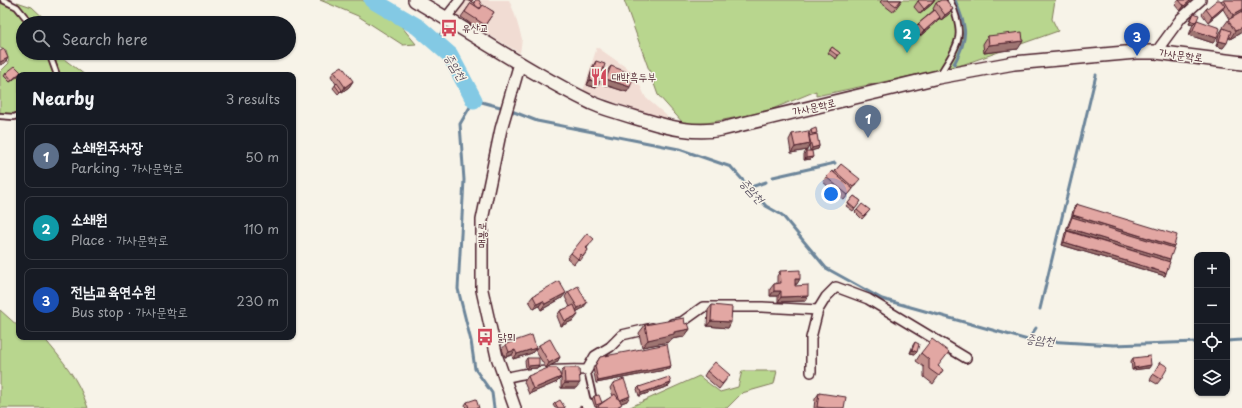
<!DOCTYPE html>
<html lang="en">
<head>
<meta charset="utf-8">
<style>
	:root { --surface:#171b24; --page:#20242c; --text:#f1f3f6; --muted:#9ea1a6; --line:#363941; --accent:#ea580c }
	body { margin:0; font-family:"Playpen Sans","Poor Story",sans-serif; background:var(--page); color:var(--text) }
	.controls { position:absolute; right:12px; bottom:12px; display:grid; overflow:hidden; border-radius:8px; box-shadow:0 1px 3px #0004 }
	.controls button { width:36px; height:36px; display:grid; place-items:center; padding:0; border:0; border-bottom:1px solid var(--line); background:var(--surface); color:var(--text); font:20px sans-serif }
	.you { position:absolute; left:831px; top:194px; width:14px; height:14px; margin:-10px; border:3px solid #fff; border-radius:50%; background:#1a73e8; box-shadow:0 0 0 6px #1a73e833 }
	.badge { display:grid; place-items:center; width:26px; height:26px; border-radius:50%; background:var(--accent); color:#fff; font-size:13px; font-weight:700 }
	.pin { position:absolute; translate:-50% -33px; filter:drop-shadow(0 1px 2px #0008) }
	.pin::after { content:''; position:absolute; top:21px; width:14px; height:12px; background:inherit; clip-path:polygon(0 0,100% 0,50% 100%) }
	.list { margin:0; padding:0; list-style:none }
	h2 { display:flex; justify-content:space-between; align-items:center; height:52px; margin:0; padding:0 16px; font-size:17px }
	h2 small { font-size:13px; font-weight:400; color:var(--muted) }
	.list li { display:grid; grid-template-columns:26px 1fr auto; gap:12px; align-items:center; box-sizing:border-box; height:64px; margin:0 8px 8px; padding:0 8px; border:1px solid var(--line); border-radius:8px }
	.list b { display:block; font-size:15px; white-space:nowrap }
	.list p { margin:0; font-size:13px; white-space:nowrap; color:var(--muted) }
	.list em { font-size:13px; font-style:normal; color:var(--muted) }
	.icon { flex:none; width:22px; height:22px; fill:none; stroke:currentColor; stroke-width:2; stroke-linecap:round; stroke-linejoin:round }
	.map { position:relative; flex:none; width:1242px; height:408px; overflow:hidden }
	.search { position:absolute; background:var(--surface); box-shadow:0 1px 3px #0004; left:16px; top:16px; width:280px; height:44px; display:flex; align-items:center; gap:10px; box-sizing:border-box; padding:0 14px; border-radius:22px; color:var(--muted); font-size:15px }
	.panel { position:absolute; background:var(--surface); box-shadow:0 1px 3px #0004; left:16px; top:72px; width:280px; height:268px; border-radius:8px }
	.map>svg:first-child { display:block }
</style>
</head>
<body>
<div class="map">
<svg width="1242" height="408" viewBox="0 0 1242 408">
	<rect width="100%" height="100%" fill="#f7f3e8"/>
	<filter id="ink" filterUnits="userSpaceOnUse"><feTurbulence type="fractalNoise" baseFrequency=".025" numOctaves="2"/><feDisplacementMap in="SourceGraphic" scale="8" xChannelSelector="R" yChannelSelector="G"/><feConvolveMatrix kernelMatrix="1 2 1 2 8 2 1 2 1" color-interpolation-filters="sRGB"/></filter>
	<g filter="url(#ink)">
		<g fill="#f1dcd3">
			<path d="M464,0H509L514,12L522,39L520,53L454,15Z"/>
			<path d="M597,47L634,73L646,98L667,116L666,121L583,91Z"/>
		</g>
		<g fill="#b8d68e" stroke="#817a5c">
			<path d="M320,0H362L392,15L416,44L403,45L358,16Z"/>
			<path d="M624,0H1055L1052,19L1058,31L959,66L816,96V91L765,112L707,123L684,124L658,95Z"/>
			<path d="M17,2L32,7L49,23H33Z"/>
			<path d="M0,3L14,9L26,23H23V53H47L54,75H19V112L15,114L0,113V72L9,63L6,50L0,48Z"/>
			<path d="M54,53H56L85,75H59Z"/>
			<path d="M0,310L19,327V337H43C63,361 78,378 88,408H0Z"/>
			<path d="M742,371H777L774,384L742,393L727,408H628L699,376L720,392L738,387Z"/>
		</g>
		<g fill="none" stroke-linecap="round" stroke-linejoin="round">
			<g stroke="#6c859a" stroke-width="3">
				<path d="M435,42L443,31"/>
				<path d="M954,64C969,37 967,28 955,0"/>
				<path d="M509,110L537,121L679,149L731,167L766,206L782,215L826,268L882,299L1028,340L1114,345L1197,342"/>
				<path d="M773,177L835,163"/>
				<path d="M748,188L766,182"/>
				<path d="M1040,309L1096,75"/>
				<path d="M1028,340L1036,328"/>
				<path d="M1227,341L1242,340"/>
				<path d="M494,408L492,393L475,369L471,341L458,289L464,180L460,124L474,100L504,108"/>
			</g>
			<path stroke="#83c9e4" stroke-width="17" d="M372,0L418,27L450,55L474,100"/>
			<g stroke="#4a1f2b" stroke-width="8">
				<g id="service">
					<path d="M3,0L17,7L30,23"/>
					<path d="M49,53L57,75"/>
					<path d="M940,74C959,43 966,36 950,0"/>
					<path d="M0,116L14,117L19,115"/>
					<path d="M587,370L593,396"/>
				</g>
			</g>
			<g stroke="#4a1f2b" stroke-width="12">
				<g id="minor">
					<path d="M445,19L460,0"/>
					<path d="M1156,52L1181,18L1201,0"/>
					<path d="M672,324L682,322L703,307H762L818,310L826,297L836,287L868,299L966,358"/>
					<path d="M811,372V338L818,310"/>
					<path d="M504,378C532,371 559,369 587,370L595,356L610,347L622,335L652,328"/>
				</g>
			</g>
			<g stroke="#4a1f2b" stroke-width="14">
				<path id="tertiary" d="M515,408L497,357L482,290V220L501,129L520,63"/>
			</g>
			<g stroke="#4a1f2b" stroke-width="16">
				<path id="secondary" d="M415,0C474,34 530,73 592,103C608,110 627,115 644,120C670,128 695,134 722,129L938,77L1014,63L1136,52H1156L1242,63"/>
			</g>
			<use href="#service" stroke="#f7f3e8" stroke-width="4.5"/>
			<use href="#minor" stroke="#f7f3e8" stroke-width="9"/>
			<use href="#tertiary" stroke="#f7f3e8" stroke-width="11"/>
			<use href="#secondary" stroke="#f7f3e8" stroke-width="13"/>
		</g>
		<g fill="#c2908c" stroke="#4a1f2b">
			<path d="M882,0H902L893,12L880,2Z"/>
			<path d="M935,0L932,4L920,14L914,7L918,1Z"/>
			<path d="M1178,0H1192L1191,2L1180,11L1175,5Z"/>
			<path d="M1222,0H1242V32L1230,39L1229,37L1223,48L1216,46L1219,34L1223,28L1224,29L1223,27L1229,19L1223,9L1221,11L1208,22L1202,14L1206,9L1221,1Z"/>
			<path d="M474,2L494,12L481,31L461,17L471,3H472Z"/>
			<path d="M936,3L953,9L949,14L941,20L940,18L937,22L920,36L914,29L918,24L934,10L933,9Z"/>
			<path d="M1194,13L1197,20L1213,43L1189,35L1193,24L1189,23L1192,16Z"/>
			<path d="M988,36L1018,49L984,53L983,44Z"/>
			<path d="M832,47L840,53L836,59L828,53Z"/>
			<path d="M596,61V88L587,85L593,66Z"/>
			<path d="M611,66L627,92L602,84L607,71Z"/>
			<path d="M334,71L353,81L349,87L342,92L341,91L338,94L333,88L336,84L331,76Z"/>
			<path d="M21,72L19,75L10,82L4,76L6,73Z"/>
			<path d="M811,130L816,134L819,146L818,149L810,151L809,146L807,150L791,153L789,140L792,134L809,137L810,136L809,133Z"/>
			<path d="M806,151L813,157L811,159L804,160V154Z"/>
			<path d="M841,164L856,185L844,200L823,182L826,177L834,173Z"/>
			<path d="M854,196L861,201L853,211L846,206Z"/>
			<path d="M1076,204L1173,248L1169,261L1166,273L1165,276L1062,245L1065,233L1067,231L1066,230L1070,220L1071,218L1074,207Z"/>
			<path d="M857,210H870L862,219L855,212Z"/>
			<path d="M590,244L587,248L588,250L580,261L578,259L574,264L567,258L571,253Z"/>
			<path d="M780,271L797,284H795V286L805,301L778,302V296H770V289L774,284H777V276Z"/>
			<path d="M568,292L583,308L576,312L574,320L561,326L557,316L560,311L570,307L565,297Z"/>
			<path d="M533,296L562,298L541,310L539,306L534,309L529,301Z"/>
			<path d="M712,305L731,322L728,328L707,326L708,310Z"/>
			<path d="M685,324L690,329L684,337L671,339L669,342L642,347L639,333L645,325Z"/>
			<path d="M915,342V354L910,353L913,345Z"/>
			<path d="M506,344L536,348L532,353L513,359L512,355L505,357L502,349Z"/>
			<path d="M539,345L560,357L557,362L546,368L535,350Z"/>
			<path d="M921,353L943,370L933,384L924,377V367L916,361Z"/>
			<path d="M600,357L671,366L670,369L596,383L593,368Z"/>
			<path d="M527,358L539,365L537,368L526,369L525,361Z"/>
			<path d="M1133,358L1149,368L1132,370L1131,361Z"/>
			<path d="M1160,362L1161,379L1157,384L1150,380Z"/>
			<path d="M564,368L576,388H561V378L557,382L529,394L524,382L528,376H561V373Z"/>
			<path d="M707,371L726,380L719,389L704,376Z"/>
			<path d="M613,383L627,401L621,403L619,408H596L597,406L595,407L592,399L594,396L601,403L613,396L610,388Z"/>
			<path d="M671,383L669,386L639,396L637,389L639,387Z"/>
			<path d="M819,393L844,408H814L815,399Z"/>
			<path d="M467,402L479,408H466L465,405Z"/>
			<path d="M555,403L565,408H555L553,405Z"/>
		</g>
		<g fill="#9e7572" stroke="#4a1f2b">
			<path d="M466,0H473L471,2Z"/>
			<path d="M935,0L932,4L920,14L924,9Z"/>
			<path d="M1191,0H1192L1191,2L1180,11L1184,6Z"/>
			<path d="M1225,6L1221,11L1208,22L1212,17Z"/>
			<path d="M953,9L949,14L941,20L945,15Z"/>
			<path d="M1242,10V13L1230,20L1233,15Z"/>
			<path d="M940,17L937,22L920,36L924,31Z"/>
			<path d="M1191,20L1195,22L1193,24L1189,23Z"/>
			<path d="M1242,28V32L1230,39L1235,31Z"/>
			<path d="M1193,30L1217,38L1213,43L1189,35Z"/>
			<path d="M1023,41L1018,49L984,53L989,45Z"/>
			<path d="M1219,41L1227,43L1223,48L1216,46Z"/>
			<path d="M8,58L5,63L0,65V62Z"/>
			<path d="M21,72L19,75L10,82L12,80Z"/>
			<path d="M606,79L630,87L627,92L602,84Z"/>
			<path d="M590,80L599,83L596,88L587,85Z"/>
			<path d="M353,81L349,87L342,92L345,87Z"/>
			<path d="M810,144L807,150L791,153L795,147Z"/>
			<path d="M819,146L818,149L810,151L812,148Z"/>
			<path d="M813,157L811,159L804,160L806,158Z"/>
			<path d="M1073,215L1174,246L1172,248L1071,218Z"/>
			<path d="M1068,228L1170,259L1169,262L1066,230Z"/>
			<path d="M1064,242L1166,273L1165,276L1062,245Z"/>
			<path d="M795,279H800L797,284H791Z"/>
			<path d="M774,291H781L778,296H770Z"/>
			<path d="M566,293L562,298L541,310L545,304Z"/>
			<path d="M808,296L805,301L778,302L781,297Z"/>
			<path d="M543,301L539,306L534,309L537,304Z"/>
			<path d="M587,303L583,308L574,313L578,308Z"/>
			<path d="M578,315L574,320L561,326L565,321Z"/>
			<path d="M711,321L731,322L728,328L707,326Z"/>
			<path d="M690,329L684,337L671,339L669,342L642,347L648,340L674,332Z"/>
			<path d="M536,348L532,353L513,359L517,354Z"/>
			<path d="M515,350L512,355L505,357L509,352Z"/>
			<path d="M912,350L917,352L915,354L910,353Z"/>
			<path d="M560,357L557,362L546,368L549,363Z"/>
			<path d="M539,365L537,368L526,369L528,366Z"/>
			<path d="M1151,365L1149,368L1132,370L1134,368Z"/>
			<path d="M671,366L670,369L596,383L598,381Z"/>
			<path d="M561,377L557,382L529,394L533,389Z"/>
			<path d="M565,383H580L576,388H561Z"/>
			<path d="M671,383L669,386L639,396L641,393Z"/>
			<path d="M630,396L627,401L616,405L620,400Z"/>
		</g>
		<g fill="#e2a7a3" stroke="#4a1f2b">
			<path d="M476,0H479L482,6V7L479,8L476,6L474,2Z"/>
			<path d="M888,0H901L896,6Z"/>
			<path d="M919,0H934L924,9L918,1Z"/>
			<path d="M941,0H946L953,9L945,15L936,3Z"/>
			<path d="M1179,0H1191L1184,6Z"/>
			<path d="M1217,0H1220L1225,6L1212,17L1206,9Z"/>
			<path d="M1224,0H1242V10L1233,15Z"/>
			<path d="M471,3L480,9L483,5L494,12L485,25L465,12Z"/>
			<path d="M935,10L940,17L924,31L918,24Z"/>
			<path d="M1242,12V28L1235,31L1228,20Z"/>
			<path d="M1194,13L1199,15L1197,20L1195,22L1191,20Z"/>
			<path d="M1197,20L1220,28L1217,38L1193,30Z"/>
			<path d="M1223,28L1231,31L1227,43L1219,41Z"/>
			<path d="M1022,32L1023,41L989,45L988,36Z"/>
			<path d="M832,47L840,53L838,56L830,50Z"/>
			<path d="M4,49L8,58L0,62V51Z"/>
			<path d="M596,61L605,64L599,83L590,80Z"/>
			<path d="M15,66L21,72L12,80L6,73Z"/>
			<path d="M342,66L353,81L345,87L334,71Z"/>
			<path d="M611,66L635,75L630,87L606,79Z"/>
			<path d="M337,83L342,90L340,92L335,85Z"/>
			<path d="M816,128L817,133L812,134L811,130Z"/>
			<path d="M808,131L810,144L795,147L792,134Z"/>
			<path d="M817,134L819,146L812,148L809,136Z"/>
			<path d="M806,151H812L813,157L806,158Z"/>
			<path d="M841,164L860,179L853,187L835,171Z"/>
			<path d="M832,171L853,189L848,195L826,177Z"/>
			<path d="M854,196L861,201L855,209L848,203Z"/>
			<path d="M862,204L870,210L864,216L857,210Z"/>
			<path d="M1076,204L1177,235L1174,246L1073,215Z"/>
			<path d="M1072,217L1174,248L1170,259L1068,228Z"/>
			<path d="M1067,231L1170,262L1166,273L1064,242Z"/>
			<path d="M587,233L594,239L586,248L588,250L583,256L581,254L578,259L571,253Z"/>
			<path d="M800,270V279H795V286L808,285V296L781,297V291H774V284L781,283L780,271Z"/>
			<path d="M559,281L566,293L545,304L543,301L537,304L533,296Z"/>
			<path d="M578,286L587,303L578,308L568,292Z"/>
			<path d="M574,305L578,315L565,321L560,311Z"/>
			<path d="M712,305L732,307L731,322L711,321Z"/>
			<path d="M684,318L685,324L688,323L690,329L674,332V334L648,340L645,325Z"/>
			<path d="M532,335L536,348L517,354L515,350L509,352L506,344Z"/>
			<path d="M550,339L560,357L549,363L539,345Z"/>
			<path d="M932,339L949,352L938,366L943,370L939,376L929,369V360L921,353Z"/>
			<path d="M915,342L919,344L917,352L912,350Z"/>
			<path d="M667,344L671,366L598,381L595,366L600,357Z"/>
			<path d="M1150,356L1151,365L1134,368L1133,358Z"/>
			<path d="M527,358H539V365L528,366Z"/>
			<path d="M715,362L730,375L722,384L707,371Z"/>
			<path d="M1160,362L1168,367L1161,379L1153,374Z"/>
			<path d="M548,368H557L561,377L533,389L528,376Z"/>
			<path d="M564,368H579L580,383H565Z"/>
			<path d="M669,377L671,383L641,393L639,387Z"/>
			<path d="M624,379L630,396L620,400L613,383Z"/>
			<path d="M819,393L846,397L844,408H826L817,407Z"/>
			<path d="M615,394L622,404L615,408H599L598,406Z"/>
			<path d="M599,395L602,403L596,405L594,396Z"/>
			<path d="M476,399L479,408H469L467,402Z"/>
			<path d="M560,400L565,408H558L555,403Z"/>
			<path d="M581,406L583,408H578Z"/>
		</g>
	</g>
	<defs>
		<g id="bus-bare" transform="scale(1.38)"><path d="M-5-6H5V4H4V6H2V4H-2V6H-4V4H-5ZM-3.5-4V0h7V-4ZM-3.5 1.2v1.5H-2V1.2ZM2 1.2v1.5H3.5V1.2Z" fill="#d1495b" stroke="#f7f3e8" stroke-width="2.5" paint-order="stroke"/></g>
		<g id="restaurant-bare" transform="scale(1.38)"><path d="M-5-6h1v4h1v-4h1v4h1v-4h1v5L-1.5 .5V6h-2V.5L-5-1ZM5-6V6H3V1.5H1.5Q1.5-4 5-6Z" fill="#d1495b" stroke="#f7f3e8" stroke-width="2.5" paint-order="stroke"/></g>
	</defs>
	<g fill-rule="evenodd">
		<use href="#bus-bare" x="449" y="28"/>
		<use href="#restaurant-bare" x="599" y="77"/>
		<use href="#bus-bare" x="485" y="337"/>
	</g>
	<g text-anchor="middle" stroke-width="3" stroke-linejoin="round" paint-order="stroke">
		<g font-size="11" fill="#4a1f2b" stroke="#f7f3e8" text-anchor="start">
			<text x="462" y="32">유산교</text>
			<text x="612" y="81">대박흑두부</text>
			<text x="498" y="341">닭뫼</text>
		</g>
		<g font-size="11" fill="#4a1f2b" stroke="#f7f3e8">
			<text transform="translate(1181 55) rotate(7)" y="4">가사문학로</text>
			<text transform="translate(814 107) rotate(-13)" y="4">가사문학로</text>
			<text transform="translate(482 235) rotate(-89)" y="4">매봉로</text>
		</g>
		<g font-size="12" font-style="italic" fill="#5b5262" stroke="#f7f3e8">
			<text transform="translate(455 67) rotate(58)" y="4">증암천</text>
			<text transform="translate(752 191) rotate(48)" y="4">증암천</text>
			<text transform="translate(1040 340) rotate(6)" y="4">증암천</text>
		</g>
	</g>
</svg>
<div class="controls">
<button>+</button>
<button>−</button>
<button><svg class="icon" aria-label="locate" viewBox="0 0 24 24"><circle cx="12" cy="12" r="6"/><path d="M12 2v4M12 18v4M2 12h4M18 12h4"/></svg></button>
<button><svg class="icon" aria-label="layers" viewBox="0 0 24 24"><path d="M12 4l9 5-9 5-9-5zM3 14l9 5 9-5"/></svg></button>
</div>
<div class="you"></div>
<div class="pin badge" style="left:868px;top:138px;background:#5c6f8a">1</div>
<div class="pin badge" style="left:907px;top:53px;background:#0f9aa8">2</div>
<div class="pin badge" style="left:1137px;top:56px;background:#1a4fb4">3</div>
<div class="search"><svg class="icon" aria-label="search" viewBox="0 0 24 24"><circle cx="10" cy="10" r="6"/><path d="M15 15l6 6"/></svg>Search here</div>
<section class="panel">
<h2>Nearby<small>3 results</small></h2>
<ul class="list">
<li><span class="badge" style="background:#5c6f8a">1</span><div><b>소쇄원주차장</b><p>Parking · 가사문학로</p></div><em>50 m</em></li>
<li><span class="badge" style="background:#0f9aa8">2</span><div><b>소쇄원</b><p>Place · 가사문학로</p></div><em>110 m</em></li>
<li><span class="badge" style="background:#1a4fb4">3</span><div><b>전남교육연수원</b><p>Bus stop · 가사문학로</p></div><em>230 m</em></li>
</ul>
</section>
</div>
</body>
</html>
